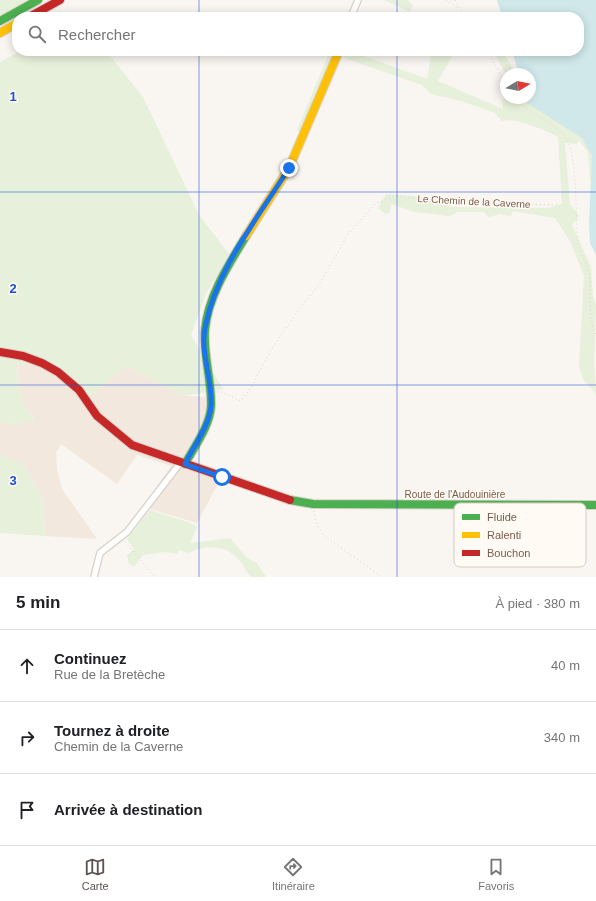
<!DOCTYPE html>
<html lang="fr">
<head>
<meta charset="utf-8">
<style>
	:root { --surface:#fff; --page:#f6f6f6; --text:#202124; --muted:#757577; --line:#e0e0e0; --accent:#5c5450 }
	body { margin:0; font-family:Arial,sans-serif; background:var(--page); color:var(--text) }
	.compass { position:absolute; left:500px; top:68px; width:36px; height:36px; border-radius:50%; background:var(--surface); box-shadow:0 2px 10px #0003; rotate:80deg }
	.stop { position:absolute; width:12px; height:12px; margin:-9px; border:3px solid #1a73e8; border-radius:50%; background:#fff }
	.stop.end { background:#1a73e8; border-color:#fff; box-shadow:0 1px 4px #0008 }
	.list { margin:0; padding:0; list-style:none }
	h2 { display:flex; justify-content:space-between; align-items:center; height:52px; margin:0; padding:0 16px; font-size:17px }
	h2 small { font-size:13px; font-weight:400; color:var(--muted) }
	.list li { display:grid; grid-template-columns:26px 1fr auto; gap:12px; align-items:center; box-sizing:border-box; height:72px; padding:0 16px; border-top:1px solid var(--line) }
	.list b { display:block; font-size:15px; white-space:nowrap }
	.list p { margin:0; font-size:13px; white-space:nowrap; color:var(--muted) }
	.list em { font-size:13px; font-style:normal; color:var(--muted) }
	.icon { flex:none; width:22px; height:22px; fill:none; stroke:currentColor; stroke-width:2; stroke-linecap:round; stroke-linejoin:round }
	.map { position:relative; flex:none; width:596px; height:577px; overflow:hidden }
	.search { position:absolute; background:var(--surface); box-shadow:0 2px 10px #0003; left:12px; right:12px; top:12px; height:44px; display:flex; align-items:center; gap:10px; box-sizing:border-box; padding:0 14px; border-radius:16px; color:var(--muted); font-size:15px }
	.sheet { height:268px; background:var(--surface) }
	nav { display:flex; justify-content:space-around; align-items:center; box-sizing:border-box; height:56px; border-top:1px solid var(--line); background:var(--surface); font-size:11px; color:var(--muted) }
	nav a { display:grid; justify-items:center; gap:2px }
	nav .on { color:var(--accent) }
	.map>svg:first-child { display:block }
</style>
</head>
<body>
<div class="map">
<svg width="596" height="577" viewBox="0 0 596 577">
	<rect width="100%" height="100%" fill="#f9f5f0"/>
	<path fill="#f2e8de" d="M50,362L90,396L126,366L185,396L210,397L189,463L222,476L197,523L143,507L171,466L137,455L117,484L61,444L56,453L57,470L62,489L97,539L46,536L42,496L23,465L0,455V422L15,424L34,419L22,403L16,365Z"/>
	<g fill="#e7f0db">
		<path d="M0,0H28L0,15Z"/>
		<path d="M384,0H408L413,6L410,12Z"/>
		<path d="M20,51H106L143,97L199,215L229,254L206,294L191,335L223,389L185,396L126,366L90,396L50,362L16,365L22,403L34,420L15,424L0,422V62Z"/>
		<path d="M330,51H334L301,134L297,130Z"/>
		<path d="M335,51H351L427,79C430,69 428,60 433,51H450L452,56L438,81L503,109L502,102L506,96V98H530L576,125L592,156L593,178L590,181L588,152L579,140L577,144L565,143L570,204L579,216L572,225L591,267L593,297L596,305L594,363L596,394L583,379L579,367L584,276L571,243L555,218L513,211L511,216L500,214L489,217L484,212H457L450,216L415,212L391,204L390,213L385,214L378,208L386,194L425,197L452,207L548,208L562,204L558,137C545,130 515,117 502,121L495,113L461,101L431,94L422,85L344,58Z"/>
		<path d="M493,51H503L515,74H506Z"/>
		<path d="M0,455L23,465L42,496L46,536L0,533Z"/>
		<path d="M150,510L188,522L197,527L190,543L230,538L247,558L257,563L266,577H251C245,571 245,567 240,561C228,545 206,544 188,553L179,550L177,554L165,552L143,555L134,567L129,564L127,555L134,549L127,539Z"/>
	</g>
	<path fill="#d0e8ea" d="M497,0H596V255L590,243L589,224L592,156L582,138L527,103L526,98H530V74H519L512,51H579V17H502Z"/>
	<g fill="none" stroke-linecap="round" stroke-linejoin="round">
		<g stroke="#d7d1cb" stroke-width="8">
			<g id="street">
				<path d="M351,17L358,0"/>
				<path d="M94,577L100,553L127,532L181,462"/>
			</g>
		</g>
		<g stroke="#d9d2cb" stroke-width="10">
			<g id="fast">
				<path d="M0,21L38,0"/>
				<path d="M185,464C194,447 210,426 211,406C212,381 203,356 205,330C208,296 229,264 246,236"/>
				<path d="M290,500L313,504L596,505"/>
			</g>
		</g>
		<g stroke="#d9d2cb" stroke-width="10">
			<g id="slow">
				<path d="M0,33L17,23"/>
				<path d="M246,236L289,168L339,51"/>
			</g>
		</g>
		<g stroke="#d9d2cb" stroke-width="10">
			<g id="jam">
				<path d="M29,17L60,0"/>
				<path d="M0,352L23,356L42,363L58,372L79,390L97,416L132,445L290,500"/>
			</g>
		</g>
		<g stroke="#dcd5d0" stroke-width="1" stroke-dasharray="1 3" stroke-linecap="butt">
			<path d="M446,0L459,8"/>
			<path d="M455,0L460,9L468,17"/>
			<path d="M488,51L506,86"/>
			<path d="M515,98C528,115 557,122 567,140C578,159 575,218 578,243C580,254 588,263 589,274C591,291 588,321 596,335"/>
			<path d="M217,392H221L241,401L251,388L270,351L301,307L320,283L349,233L376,203L396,196L437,202L557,205"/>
			<path d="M314,511L316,523L323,535L382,577"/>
			<path d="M125,542L155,577"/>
		</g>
		<use href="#street" stroke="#fefefd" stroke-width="5.5"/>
		<use href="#fast" stroke="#4caf50" stroke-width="8"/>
		<use href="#slow" stroke="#ffc107" stroke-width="8"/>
		<use href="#jam" stroke="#c62828" stroke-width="8"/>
	</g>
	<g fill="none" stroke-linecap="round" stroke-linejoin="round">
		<path stroke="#1a73e8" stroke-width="5" d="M222,477L185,464C194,445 209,427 211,406C213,380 200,354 205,328C216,269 258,218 289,168"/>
	</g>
	<path fill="none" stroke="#1d4ed8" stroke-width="1" stroke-opacity="0.55" d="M199,0V17M397,0V17M199,51V577M397,51V577M0,192H596M0,385H596"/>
	<g text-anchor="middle" stroke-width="3" stroke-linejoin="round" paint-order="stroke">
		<g font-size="10" fill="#7a5c4d" stroke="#fffaf3">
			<text transform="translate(474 201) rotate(3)" y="4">Le Chemin de la Caverne</text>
			<text x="455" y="498">Route de l'Audouinière</text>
		</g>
	</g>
	<rect x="454" y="503" width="132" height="64" rx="6" fill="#fffaf3" stroke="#d7cbc1" stroke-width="1"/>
	<rect x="462" y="514" width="18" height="6" fill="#4caf50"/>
	<rect x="462" y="532" width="18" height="6" fill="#ffc107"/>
	<rect x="462" y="550" width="18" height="6" fill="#c62828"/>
	<g font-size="11" fill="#7a5c4d">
		<text x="487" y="521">Fluide</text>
		<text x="487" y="539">Ralenti</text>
		<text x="487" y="557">Bouchon</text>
	</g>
	<g font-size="13" text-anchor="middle" font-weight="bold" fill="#1d4ed8" stroke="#fffaf3" stroke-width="3" stroke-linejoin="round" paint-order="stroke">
		<text x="13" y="101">1</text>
		<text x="13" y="293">2</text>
		<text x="13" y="485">3</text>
	</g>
</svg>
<svg class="compass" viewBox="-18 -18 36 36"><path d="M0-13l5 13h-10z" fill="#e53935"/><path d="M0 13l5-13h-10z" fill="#757577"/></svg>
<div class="stop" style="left:222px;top:477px"></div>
<div class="stop end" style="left:289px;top:168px"></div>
<div class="search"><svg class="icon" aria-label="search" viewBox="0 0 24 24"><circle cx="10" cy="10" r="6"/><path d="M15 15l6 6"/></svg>Rechercher</div>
</div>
<section class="sheet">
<h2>5 min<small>À pied · 380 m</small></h2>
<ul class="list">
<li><svg class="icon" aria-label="ahead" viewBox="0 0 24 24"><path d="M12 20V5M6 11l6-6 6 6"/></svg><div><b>Continuez</b><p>Rue de la Bretèche</p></div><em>40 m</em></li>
<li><svg class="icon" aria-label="right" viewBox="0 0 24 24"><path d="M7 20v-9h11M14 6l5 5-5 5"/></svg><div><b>Tournez à droite</b><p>Chemin de la Caverne</p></div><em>340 m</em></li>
<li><svg class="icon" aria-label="arrive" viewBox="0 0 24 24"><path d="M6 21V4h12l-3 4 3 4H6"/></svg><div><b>Arrivée à destination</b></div></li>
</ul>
</section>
<nav>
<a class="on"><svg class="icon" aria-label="map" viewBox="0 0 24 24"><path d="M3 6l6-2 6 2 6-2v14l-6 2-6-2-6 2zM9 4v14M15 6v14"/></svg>Carte</a>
<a><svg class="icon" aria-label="directions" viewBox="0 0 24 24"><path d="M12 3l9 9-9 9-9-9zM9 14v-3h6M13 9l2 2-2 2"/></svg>Itinéraire</a>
<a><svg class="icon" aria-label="saved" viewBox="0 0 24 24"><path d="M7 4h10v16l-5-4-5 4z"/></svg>Favoris</a>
</nav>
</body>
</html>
